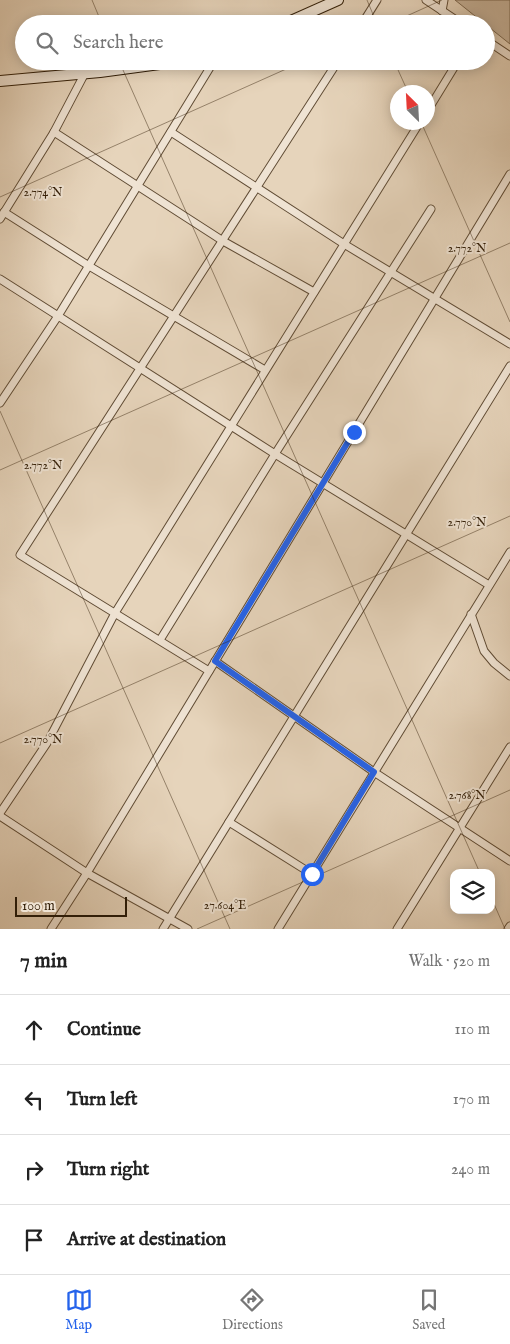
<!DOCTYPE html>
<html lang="en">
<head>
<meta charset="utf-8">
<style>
	:root { --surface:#fff; --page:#f6f6f6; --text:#222; --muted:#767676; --line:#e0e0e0; --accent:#2563eb }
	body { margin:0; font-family:"IM FELL English",serif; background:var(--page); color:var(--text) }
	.controls { position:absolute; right:15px; bottom:15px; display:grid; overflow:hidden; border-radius:10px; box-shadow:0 2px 12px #0003 }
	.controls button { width:45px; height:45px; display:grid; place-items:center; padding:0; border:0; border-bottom:1px solid var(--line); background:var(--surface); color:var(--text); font:25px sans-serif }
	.compass { position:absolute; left:390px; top:85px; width:45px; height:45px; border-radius:50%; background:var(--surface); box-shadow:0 2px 12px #0003; rotate:336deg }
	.scale { position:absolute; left:15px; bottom:12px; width:112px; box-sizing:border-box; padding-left:5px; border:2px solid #331f08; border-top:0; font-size:14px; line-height:18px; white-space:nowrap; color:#331f08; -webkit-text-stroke:4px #efe3d3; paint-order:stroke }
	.stop { position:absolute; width:15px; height:15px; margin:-11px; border:4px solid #2563eb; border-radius:50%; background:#fff }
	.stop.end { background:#2563eb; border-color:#fff; box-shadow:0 1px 5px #0008 }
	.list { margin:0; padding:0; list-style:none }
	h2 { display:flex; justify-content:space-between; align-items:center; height:65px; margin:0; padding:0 20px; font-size:21px }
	h2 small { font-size:16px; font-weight:400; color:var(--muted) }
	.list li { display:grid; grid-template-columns:32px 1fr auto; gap:15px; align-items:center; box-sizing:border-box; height:70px; padding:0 20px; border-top:1px solid var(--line) }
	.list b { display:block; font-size:19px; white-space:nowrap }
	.list em { font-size:16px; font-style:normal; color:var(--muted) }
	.icon { flex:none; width:28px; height:28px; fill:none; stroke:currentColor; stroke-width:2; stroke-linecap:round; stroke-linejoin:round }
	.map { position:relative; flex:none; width:510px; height:929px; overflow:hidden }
	.search { position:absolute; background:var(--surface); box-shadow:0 2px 12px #0003; left:15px; right:15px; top:15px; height:55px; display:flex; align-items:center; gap:12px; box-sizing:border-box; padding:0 18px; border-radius:28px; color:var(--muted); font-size:19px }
	.sheet { height:345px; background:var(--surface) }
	nav { display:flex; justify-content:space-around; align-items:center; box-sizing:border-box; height:70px; border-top:1px solid var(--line); background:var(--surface); font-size:14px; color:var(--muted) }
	nav a { display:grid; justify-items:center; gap:2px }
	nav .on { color:var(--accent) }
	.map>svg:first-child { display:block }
</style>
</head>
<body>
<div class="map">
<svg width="510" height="929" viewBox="0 0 510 929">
	<rect width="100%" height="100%" fill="#e6d4bb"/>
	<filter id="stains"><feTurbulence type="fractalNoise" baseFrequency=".004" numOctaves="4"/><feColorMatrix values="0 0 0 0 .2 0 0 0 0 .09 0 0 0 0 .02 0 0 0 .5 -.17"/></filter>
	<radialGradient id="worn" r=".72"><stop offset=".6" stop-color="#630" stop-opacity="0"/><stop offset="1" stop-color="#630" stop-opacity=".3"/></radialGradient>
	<path fill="#c8b59d" stroke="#7e6a52" d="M455,0H510V44Z"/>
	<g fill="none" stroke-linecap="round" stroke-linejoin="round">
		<g stroke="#604c35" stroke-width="9">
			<g id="minor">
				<path d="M426,0L462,24"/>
				<path d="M442,11L444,0"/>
				<path d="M362,24L377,0"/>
				<path d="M486,40L510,56"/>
				<path d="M428,110L458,61"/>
				<path d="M54,132L223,241L314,292"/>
				<path d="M171,132L344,244L510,344"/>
				<path d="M4,212L89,266L265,370"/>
				<path d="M0,219L54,132L85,73"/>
				<path d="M0,279L275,454L489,585"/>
				<path d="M0,403L58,316L214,61"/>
				<path d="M471,614L484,651L494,663L510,676"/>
				<path d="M160,640L275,454L431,209"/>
				<path d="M215,661L374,772L510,861"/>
				<path d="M209,671L20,555L338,61"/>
				<path d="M0,813L47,743L115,613L420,122"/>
				<path d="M0,816L87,873L188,929"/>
				<path d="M229,822L312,874"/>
				<path d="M51,929L87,873L510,174"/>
				<path d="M163,929L510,366"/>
				<path d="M278,929L510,552"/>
				<path d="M397,929L510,747"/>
				<path d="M508,929L510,926"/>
			</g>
		</g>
		<g stroke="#331f08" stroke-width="12">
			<g id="secondary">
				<path d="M284,24L338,0"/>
				<path d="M0,81L100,72L182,61"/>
			</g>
		</g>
		<use href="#minor" stroke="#efe3d3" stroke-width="7"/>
		<use href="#secondary" stroke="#efe3d3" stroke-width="10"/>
	</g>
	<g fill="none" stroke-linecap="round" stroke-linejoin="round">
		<path stroke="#2563eb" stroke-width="6" d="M312,874L374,772L215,661L354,432"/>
	</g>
	<path fill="none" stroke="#331f08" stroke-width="1" stroke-opacity="0.45" d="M92,0L102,24M367,0L377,24M389,24L442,0M119,61L480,873M394,61L408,92M421,122L510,322M0,197L304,61M0,411L230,929M0,470L510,243M0,743L510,516M491,897L505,929M197,929L510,790"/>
	<g font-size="12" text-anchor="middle" fill="#331f08" stroke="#efe3d3" stroke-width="4" stroke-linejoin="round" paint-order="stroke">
		<text x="43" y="196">2.774°N</text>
		<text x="467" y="252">2.772°N</text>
		<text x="43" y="469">2.772°N</text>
		<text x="467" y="526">2.770°N</text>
		<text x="43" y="743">2.770°N</text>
		<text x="467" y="799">2.768°N</text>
		<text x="225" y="909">27.604°E</text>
	</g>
	<rect width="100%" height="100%" filter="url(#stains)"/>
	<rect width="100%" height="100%" fill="url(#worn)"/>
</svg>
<div class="controls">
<button><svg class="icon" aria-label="layers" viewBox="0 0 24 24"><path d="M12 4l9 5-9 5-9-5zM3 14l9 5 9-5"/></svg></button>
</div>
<svg class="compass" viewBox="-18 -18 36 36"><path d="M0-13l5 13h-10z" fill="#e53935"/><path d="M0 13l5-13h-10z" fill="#767676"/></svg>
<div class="scale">100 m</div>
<div class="stop" style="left:312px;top:874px"></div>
<div class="stop end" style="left:354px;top:432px"></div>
<div class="search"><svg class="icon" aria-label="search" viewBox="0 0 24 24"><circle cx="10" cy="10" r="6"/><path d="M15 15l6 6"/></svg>Search here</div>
</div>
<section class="sheet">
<h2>7 min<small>Walk · 520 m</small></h2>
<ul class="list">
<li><svg class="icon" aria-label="ahead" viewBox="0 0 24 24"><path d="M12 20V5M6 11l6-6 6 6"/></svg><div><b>Continue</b></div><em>110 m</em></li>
<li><svg class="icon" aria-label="left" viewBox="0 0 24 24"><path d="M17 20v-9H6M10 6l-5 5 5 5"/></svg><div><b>Turn left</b></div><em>170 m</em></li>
<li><svg class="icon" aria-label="right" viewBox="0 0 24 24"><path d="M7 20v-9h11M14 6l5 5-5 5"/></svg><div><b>Turn right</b></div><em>240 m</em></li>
<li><svg class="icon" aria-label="arrive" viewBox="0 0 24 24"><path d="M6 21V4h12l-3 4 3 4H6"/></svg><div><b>Arrive at destination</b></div></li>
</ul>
</section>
<nav>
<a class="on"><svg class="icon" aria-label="map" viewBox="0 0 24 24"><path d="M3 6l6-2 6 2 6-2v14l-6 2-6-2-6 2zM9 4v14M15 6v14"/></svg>Map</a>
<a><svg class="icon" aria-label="directions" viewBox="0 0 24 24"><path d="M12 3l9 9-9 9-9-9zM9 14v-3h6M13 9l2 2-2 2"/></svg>Directions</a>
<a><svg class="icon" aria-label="saved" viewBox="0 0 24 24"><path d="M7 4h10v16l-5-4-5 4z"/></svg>Saved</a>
</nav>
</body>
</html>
